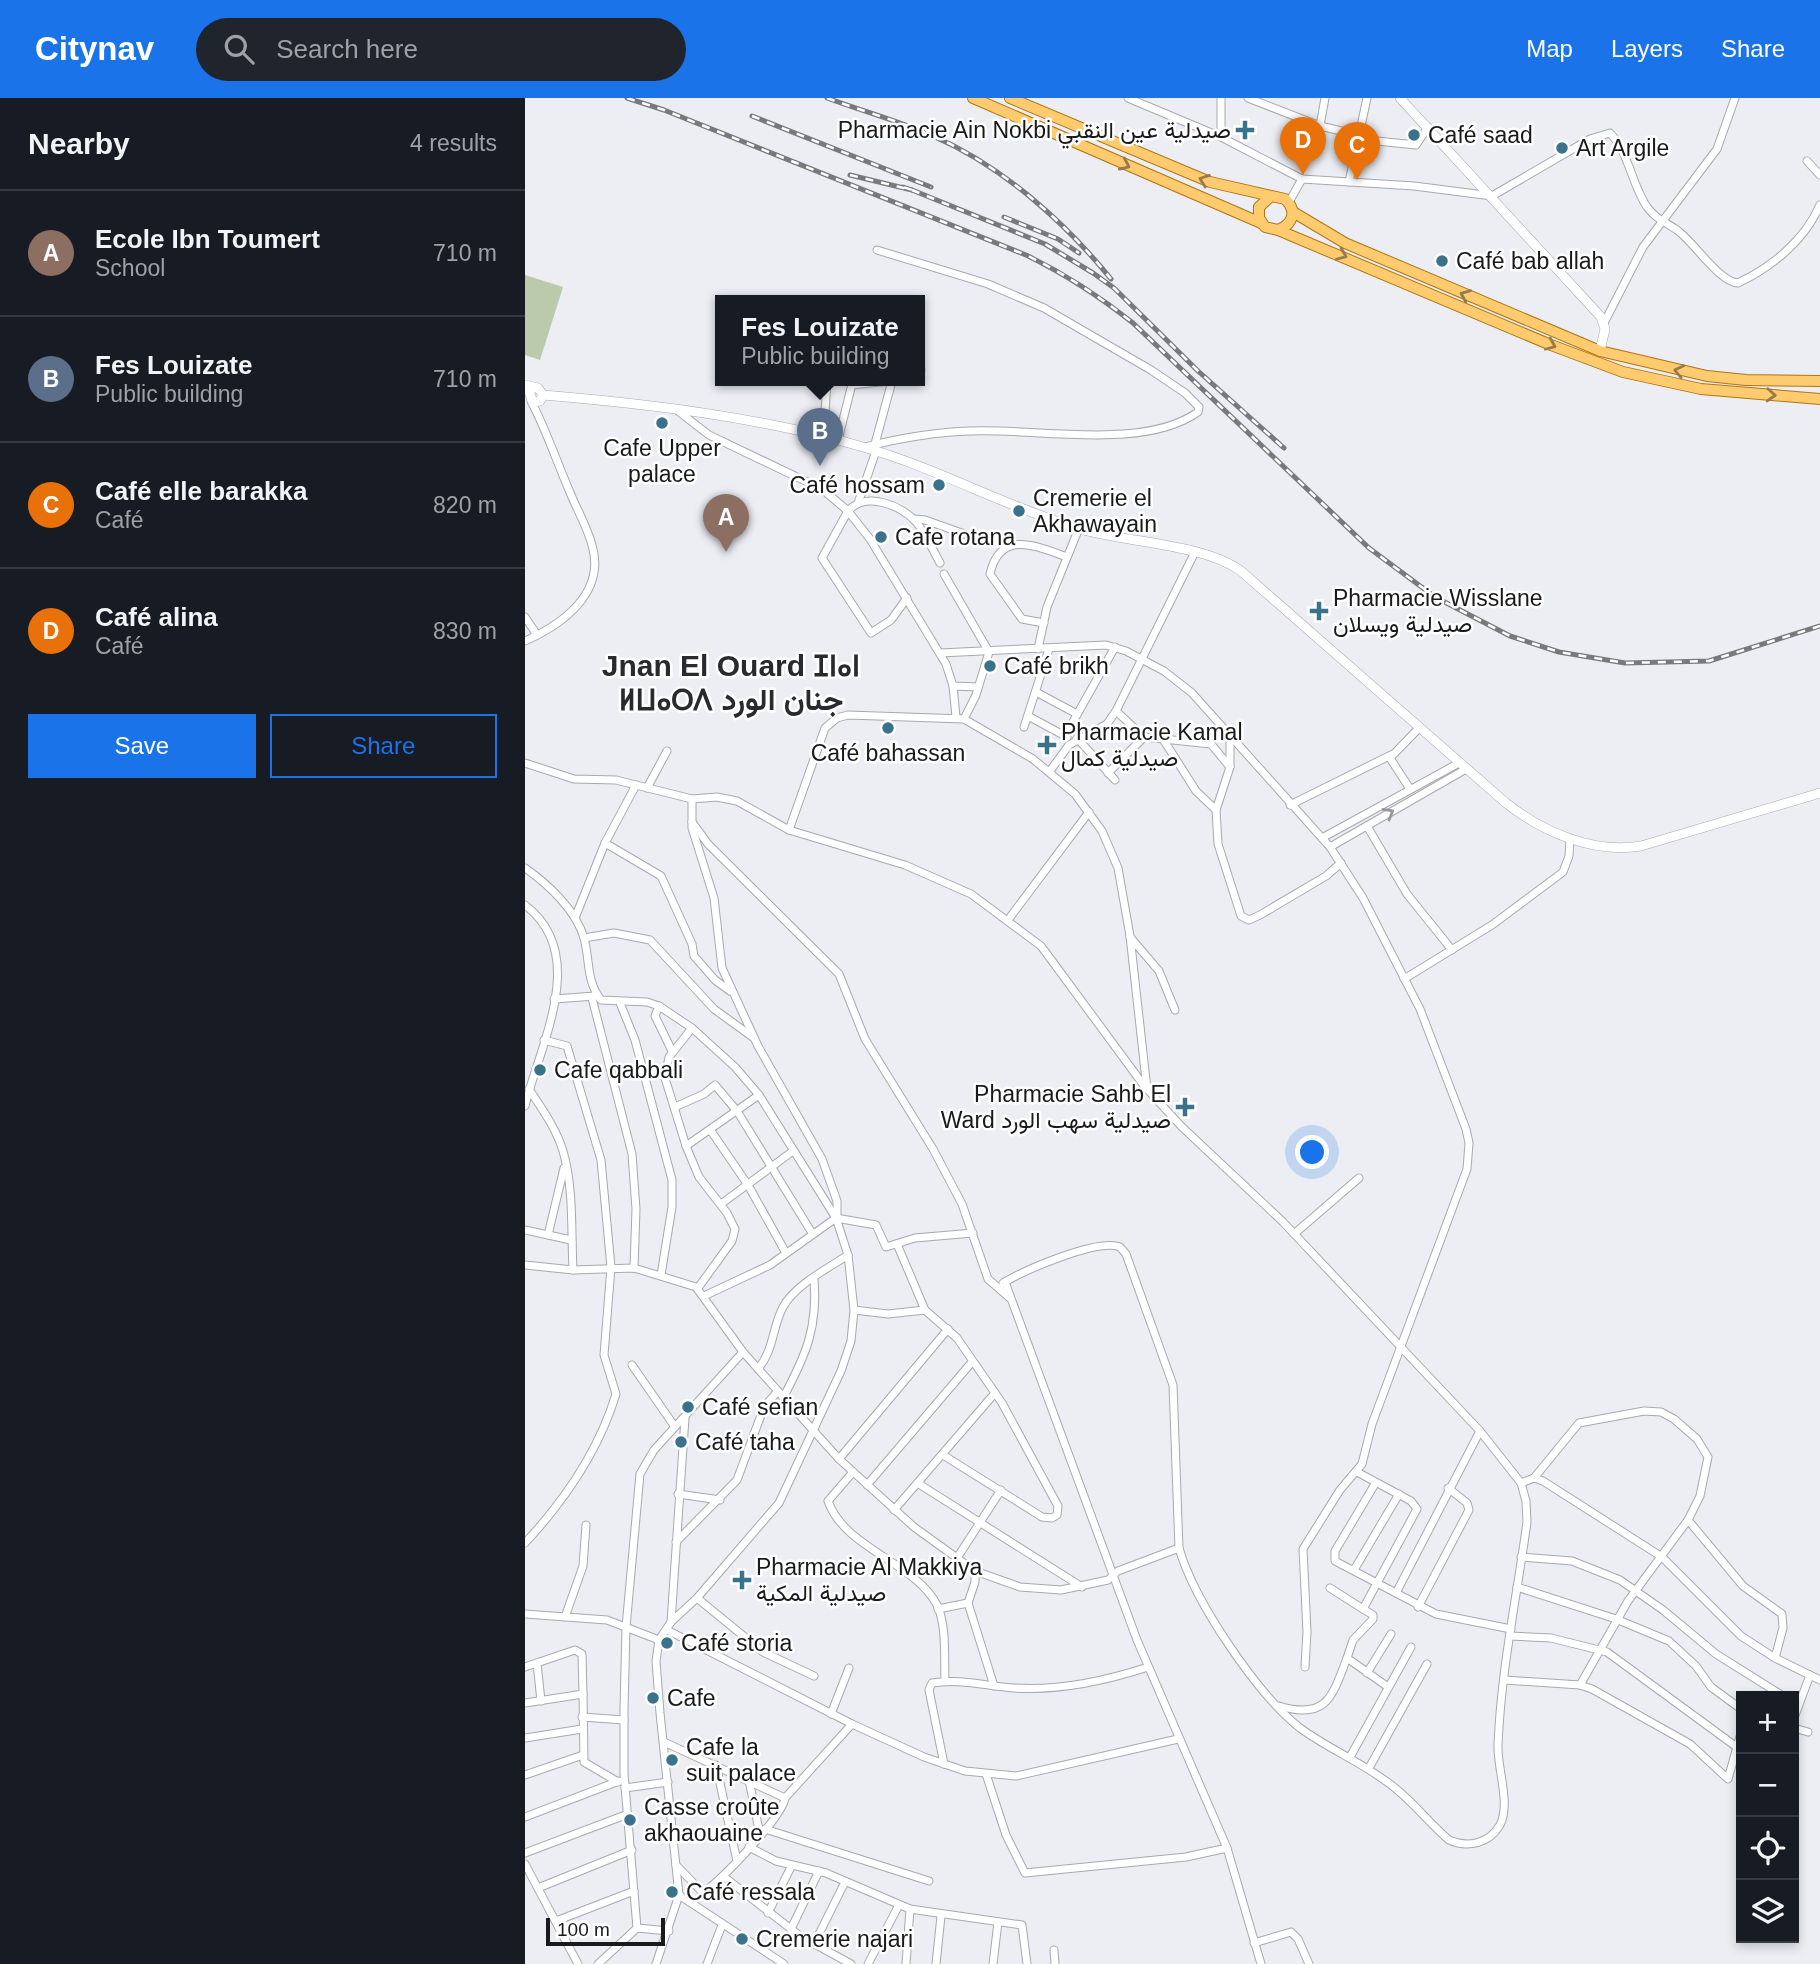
<!DOCTYPE html>
<html lang="en">
<head>
<meta charset="utf-8">
<style>
	:root { --surface:#171b24; --page:#20242c; --text:#f1f3f6; --muted:#9ea1a6; --line:#363941; --accent:#1a73e8 }
	body { margin:0; font-family:Arial,Vazirmatn,"Noto Sans Tifinagh",sans-serif; background:var(--page); color:var(--text) }
	.controls { position:absolute; right:21px; bottom:21px; display:grid; overflow:hidden; border-radius:0px; box-shadow:0 4px 10px #0003 }
	.controls button { width:63px; height:63px; display:grid; place-items:center; padding:0; border:0; border-bottom:2px solid var(--line); background:var(--surface); color:var(--text); font:35px sans-serif }
	.scale { position:absolute; left:21px; bottom:18px; width:119px; box-sizing:border-box; padding-left:7px; border:4px solid #1a1a1c; border-top:0; font-size:19px; line-height:24px; white-space:nowrap; color:#1a1a1c; -webkit-text-stroke:5px #fff; paint-order:stroke }
	.you { position:absolute; left:788px; top:1055px; width:24px; height:24px; margin:-18px; border:5px solid #fff; border-radius:50%; background:#1a73e8; box-shadow:0 0 0 10px #1a73e833 }
	.badge { display:grid; place-items:center; width:46px; height:46px; border-radius:50%; background:var(--accent); color:#fff; font-size:23px; font-weight:700 }
	.pin { position:absolute; translate:-50% -58px; filter:drop-shadow(0 2px 4px #0008) }
	.pin::after { content:''; position:absolute; top:37px; width:24px; height:21px; background:inherit; clip-path:polygon(0 0,100% 0,50% 100%) }
	.popup { position:absolute; left:190px; top:197px; width:210px; height:91px; box-sizing:border-box; display:grid; place-content:center; border-radius:0px; background:var(--surface); filter:drop-shadow(0 2px 5px #0005); font-size:23px; white-space:nowrap; color:var(--muted) }
	.popup b { font-size:26px; color:var(--text) }
	.popup::after { content:''; position:absolute; left:50%; top:100%; margin-left:-14px; border:14px solid transparent; border-top-color:var(--surface) }
	.list { margin:0; padding:0; list-style:none }
	h2 { display:flex; justify-content:space-between; align-items:center; height:91px; margin:0; padding:0 28px; font-size:30px }
	h2 small { font-size:23px; font-weight:400; color:var(--muted) }
	.list li { display:grid; grid-template-columns:46px 1fr auto; gap:21px; align-items:center; box-sizing:border-box; height:126px; padding:0 28px; border-top:2px solid var(--line) }
	.list b { display:block; font-size:26px; white-space:nowrap }
	.list p { margin:0; font-size:23px; white-space:nowrap; color:var(--muted) }
	.list em { font-size:23px; font-style:normal; color:var(--muted) }
	.actions { display:flex; gap:14px; padding:21px 28px }
	.actions a { flex:1; padding:16px 0; border:2px solid var(--accent); border-radius:0px; text-align:center; font-size:24px; color:var(--accent) }
	.actions .main { background:var(--accent); color:#fff }
	.icon { flex:none; width:38px; height:38px; fill:none; stroke:currentColor; stroke-width:2; stroke-linecap:round; stroke-linejoin:round }
	.map { position:relative; flex:none; width:1295px; height:1866px; overflow:hidden }
	header { display:flex; align-items:center; gap:42px; box-sizing:border-box; height:98px; padding:0 35px; background:var(--accent); color:#fff }
	header strong { font-size:33px }
	nav { display:flex; gap:38px; margin-inline-start:auto; font-size:24px }
	.search { width:490px; height:63px; background:var(--page); display:flex; align-items:center; gap:18px; box-sizing:border-box; padding:0 24px; border-radius:38px; color:var(--muted); font-size:26px }
	main { display:flex }
	aside { flex:1; background:var(--surface) }
	.map>svg:first-child { display:block }
</style>
</head>
<body>
<header>
<strong>Citynav</strong>
<div class="search"><svg class="icon" aria-label="search" viewBox="0 0 24 24"><circle cx="10" cy="10" r="6"/><path d="M15 15l6 6"/></svg>Search here</div>
<nav><a>Map</a><a>Layers</a><a>Share</a></nav>
</header>
<main>
<aside>
<h2>Nearby<small>4 results</small></h2>
<ul class="list">
<li><span class="badge" style="background:#8d6e63">A</span><div><b>Ecole Ibn Toumert</b><p>School</p></div><em>710 m</em></li>
<li><span class="badge" style="background:#5c6f8a">B</span><div><b>Fes Louizate</b><p>Public building</p></div><em>710 m</em></li>
<li><span class="badge" style="background:#e8710a">C</span><div><b>Café elle barakka</b><p>Café</p></div><em>820 m</em></li>
<li><span class="badge" style="background:#e8710a">D</span><div><b>Café alina</b><p>Café</p></div><em>830 m</em></li>
</ul>
<div class="actions"><a class="main">Save</a><a>Share</a></div>
</aside>
<div class="map">
<svg width="1295" height="1866" viewBox="0 0 1295 1866">
	<rect width="100%" height="100%" fill="#eceef4"/>
	<path fill="#bacaab" d="M0,177L38,189L15,262L0,257Z"/>
	<g fill="none" stroke-linecap="round" stroke-linejoin="round">
		<g stroke="#a7a9af" stroke-width="9">
			<g id="minor">
				<path d="M603,0L696,39L777,81"/>
				<path d="M723,0L795,28L800,0"/>
				<path d="M795,28L833,37"/>
				<path d="M696,39V0"/>
				<path d="M832,41L891,47L903,29"/>
				<path d="M1282,63L1295,77"/>
				<path d="M824,84L842,0"/>
				<path d="M764,104L777,81L889,88L967,98L1065,41L1085,35C1104,55 1107,87 1122,109C1131,121 1140,124 1152,132C1169,144 1194,184 1213,185C1247,169 1280,142 1295,107"/>
				<path d="M1079,225L1118,149L1192,51L1210,0"/>
				<path d="M395,271L396,272"/>
				<path d="M327,287L372,282"/>
				<path d="M153,313L184,337L297,391L323,413L345,441L421,566L428,588L431,619"/>
				<path d="M294,337L300,315L302,282"/>
				<path d="M313,342L328,282"/>
				<path d="M350,346L367,283"/>
				<path d="M340,349C375,340 410,334 446,333C512,330 618,353 673,314L674,309L660,295L626,272L519,210L463,186L352,152"/>
				<path d="M333,405L351,353"/>
				<path d="M389,421L400,422L448,439"/>
				<path d="M419,476L464,554L451,597L439,621"/>
				<path d="M382,500L366,522L346,535L297,460L323,413C341,393 377,407 392,425C401,437 408,452 415,465"/>
				<path d="M0,519L12,537"/>
				<path d="M519,525L497,521L465,476C475,431 511,448 542,459"/>
				<path d="M0,543C38,526 81,495 67,447C62,428 51,410 44,392C31,362 21,331 6,303"/>
				<path d="M513,551L522,509L554,430"/>
				<path d="M415,555L581,547L601,553L639,573L667,595L805,749L838,800L895,911L941,1031L944,1045L942,1071L847,1326L837,1366L815,1392L778,1451L782,1534L780,1569"/>
				<path d="M428,588L453,589"/>
				<path d="M511,594L552,616"/>
				<path d="M591,613L619,639L686,646L705,669"/>
				<path d="M503,618L542,639"/>
				<path d="M499,629L524,551"/>
				<path d="M540,638L590,549"/>
				<path d="M552,640L590,682"/>
				<path d="M705,640V669L691,712L693,746L716,818L724,822L735,817L801,778L816,765"/>
				<path d="M638,641L671,693L691,712"/>
				<path d="M0,665L49,681L91,682L167,701"/>
				<path d="M525,673L544,647L582,626L591,613L670,454"/>
				<path d="M583,675L619,639"/>
				<path d="M122,690L142,653"/>
				<path d="M885,691L865,660L894,630"/>
				<path d="M765,707L866,657"/>
				<path d="M167,724L183,746L314,876L340,941L408,1051L437,1106L463,1181L485,1200"/>
				<path d="M842,728L882,796L927,852"/>
				<path d="M797,740L934,665"/>
				<path d="M80,745L136,778L167,846L169,858L190,882L205,893"/>
				<path d="M805,749L941,671"/>
				<path d="M0,770C23,786 51,812 59,840C65,862 61,883 76,902L122,904L134,908L167,930L210,969L234,997L311,1120L323,1157L329,1212L326,1243L316,1273L254,1405L172,1500L146,1524L134,1542L131,1563L135,1615L154,1797L131,1866"/>
				<path d="M0,807C65,856 15,946 0,1008"/>
				<path d="M50,820L80,745L111,687"/>
				<path d="M483,822L564,714"/>
				<path d="M605,839L634,873L650,912"/>
				<path d="M59,840L89,835L125,842L189,911L229,940"/>
				<path d="M879,881L967,827L1038,774L1044,758L1045,740"/>
				<path d="M67,900L107,1056L111,1111L109,1170"/>
				<path d="M29,901L70,898"/>
				<path d="M95,905L110,942L147,1082V1109L136,1177"/>
				<path d="M134,908L130,918L147,953"/>
				<path d="M167,930L144,959L140,980L161,1048L234,997"/>
				<path d="M4,991C17,1011 31,1030 38,1053C49,1090 46,1134 48,1172"/>
				<path d="M150,1009L179,996L190,987L212,1013L287,1135"/>
				<path d="M186,1033L223,1087L261,1155"/>
				<path d="M161,1048L174,1079L202,1115L210,1131L207,1143L173,1190"/>
				<path d="M196,1106L268,1053"/>
				<path d="M312,1119V1103L297,1061L233,948L197,870L189,800L167,730V701L192,699L212,703L264,732L380,767L446,796L516,848L620,989"/>
				<path d="M0,1132L46,1142"/>
				<path d="M769,1136L834,1080"/>
				<path d="M23,1137L39,1070"/>
				<path d="M372,1146L400,1212"/>
				<path d="M0,1167L48,1172L109,1170L171,1189L218,1254L314,1361L389,1429L450,1473L495,1489L536,1492L583,1482L593,1473L654,1450C669,1503 732,1596 775,1630C805,1652 841,1666 870,1690C890,1706 905,1726 924,1742C943,1750 964,1746 975,1727C986,1705 972,1671 973,1647C976,1572 992,1498 1002,1424L1001,1403L996,1385L955,1333L758,1124L656,1028L622,991L605,838L593,770L577,733L550,696L508,661L439,621L323,617L312,620L300,630L264,732"/>
				<path d="M480,1184L612,1542L702,1750L736,1866"/>
				<path d="M478,1185C500,1172 573,1140 595,1149L601,1156L648,1287L654,1450"/>
				<path d="M179,1198L245,1167L311,1120L351,1127L361,1149L390,1140L448,1135"/>
				<path d="M329,1212L363,1216L400,1212L432,1240L477,1305L533,1408L532,1417L527,1420L517,1419L418,1357"/>
				<path d="M107,1267L150,1329"/>
				<path d="M233,1271C249,1252 247,1230 258,1209C270,1187 302,1171 323,1157"/>
				<path d="M258,1300C281,1257 293,1230 289,1180"/>
				<path d="M314,1361L423,1231"/>
				<path d="M328,1374L303,1403C319,1450 391,1465 412,1507C422,1528 419,1560 420,1583"/>
				<path d="M1009,1380L1054,1325L1119,1313L1136,1314L1149,1321L1172,1341L1183,1359L1175,1398L1163,1422L1103,1503L1055,1587"/>
				<path d="M996,1385L1009,1380L1018,1383L1137,1459L1216,1538L1250,1560L1295,1582"/>
				<path d="M394,1386L557,1489"/>
				<path d="M850,1386L810,1453V1463L911,1516L986,1531"/>
				<path d="M342,1387L447,1264"/>
				<path d="M153,1396L195,1402"/>
				<path d="M369,1412L470,1295"/>
				<path d="M1163,1422L1218,1488L1257,1516L1258,1530L1250,1560"/>
				<path d="M151,1444L212,1382L239,1309L252,1294"/>
				<path d="M0,1445C40,1402 74,1352 91,1296L79,1257L86,1169L76,1062L42,948L19,942"/>
				<path d="M996,1459L1047,1463L1095,1482L1138,1512L1191,1556L1258,1598"/>
				<path d="M432,1460L476,1392"/>
				<path d="M829,1472L874,1396"/>
				<path d="M450,1473V1484L443,1505L469,1588"/>
				<path d="M992,1489L1091,1521L1144,1543L1171,1568L1186,1589L1216,1611"/>
				<path d="M805,1490L838,1511L892,1411L886,1403L832,1374"/>
				<path d="M871,1495L955,1333"/>
				<path d="M172,1500L238,1554L289,1578"/>
				<path d="M893,1509L944,1412L942,1405L923,1390"/>
				<path d="M413,1511L443,1505"/>
				<path d="M0,1516L82,1522L134,1542"/>
				<path d="M40,1519L58,1468L61,1427"/>
				<path d="M146,1524L160,1320"/>
				<path d="M142,1532L327,1626L399,1659L440,1673L491,1678L653,1641"/>
				<path d="M985,1538L1026,1540L1082,1554L1213,1650"/>
				<path d="M822,1560L828,1542L848,1521V1517L838,1511"/>
				<path d="M12,1565L16,1603"/>
				<path d="M0,1569L50,1552L57,1556L58,1596L0,1605"/>
				<path d="M842,1575L866,1536"/>
				<path d="M979,1582L1055,1587L1067,1591L1165,1646L1203,1681L1216,1635"/>
				<path d="M58,1596L59,1664L93,1684"/>
				<path d="M754,1608C801,1622 807,1600 822,1560L863,1589"/>
				<path d="M306,1616L324,1570"/>
				<path d="M57,1619L99,1622"/>
				<path d="M1269,1620L1285,1577"/>
				<path d="M1269,1630L1283,1634"/>
				<path d="M0,1640L57,1631"/>
				<path d="M139,1644L260,1700C257,1720 196,1782 178,1795L151,1767"/>
				<path d="M825,1659L886,1549"/>
				<path d="M419,1666L404,1592L407,1585C434,1580 461,1588 489,1590C534,1593 580,1583 623,1569"/>
				<path d="M191,1667L212,1763"/>
				<path d="M844,1670L902,1566"/>
				<path d="M461,1676L481,1737L500,1775L661,1759L702,1750"/>
				<path d="M0,1677L58,1657"/>
				<path d="M224,1682L235,1737"/>
				<path d="M100,1690L143,1684"/>
				<path d="M260,1700L327,1626"/>
				<path d="M0,1719L94,1683"/>
				<path d="M240,1731L404,1783"/>
				<path d="M224,1749L251,1763L301,1775L385,1811L497,1827L502,1866"/>
				<path d="M0,1755L103,1716"/>
				<path d="M0,1766L53,1866"/>
				<path d="M198,1778L275,1838L326,1866"/>
				<path d="M13,1790L107,1752"/>
				<path d="M154,1797L259,1866"/>
				<path d="M243,1815L267,1767"/>
				<path d="M31,1823L109,1793"/>
				<path d="M112,1830L144,1833"/>
				<path d="M266,1831L294,1773"/>
				<path d="M729,1845L766,1834L773,1841L784,1866"/>
				<path d="M289,1846L320,1784"/>
				<path d="M529,1852L530,1866"/>
				<path d="M73,1866L112,1830L99,1676V1611L101,1529L115,1376L129,1352L218,1254"/>
				<path d="M182,1866L197,1827"/>
				<path d="M343,1866L374,1807"/>
				<path d="M381,1866L385,1811"/>
				<path d="M411,1866L416,1818"/>
				<path d="M468,1866L473,1824"/>
			</g>
		</g>
		<g stroke="#a7a9af" stroke-width="10">
			<g id="tertiary">
				<path d="M875,0L1076,219L1080,231L1075,253"/>
				<path d="M0,287L13,290L18,297C125,306 235,319 338,349C412,370 479,408 552,430C600,445 677,445 716,473L981,705C1018,734 1068,756 1116,748L1295,695"/>
				<path d="M8,290L4,294L8,304L15,303L18,297"/>
			</g>
		</g>
		<g stroke="#af7613" stroke-width="12">
			<g id="primary">
				<path d="M448,0L736,125"/>
				<path d="M485,0L685,84L760,101C772,112 769,126 753,132L740,129L734,120V109L745,99"/>
				<path d="M768,114L820,145L1075,253L1182,278L1221,282L1295,283"/>
				<path d="M753,132L1026,247L1098,274L1176,291L1295,301"/>
			</g>
		</g>
		<use href="#minor" stroke="#fff" stroke-width="7"/>
		<use href="#tertiary" stroke="#fff" stroke-width="9"/>
		<use href="#primary" stroke="#ffcb6e" stroke-width="10"/>
		<g stroke="#78797d" stroke-width="5">
			<g id="rail">
				<path d="M102,0L139,12L501,157C540,176 574,198 608,225L844,450L910,499L985,538L1034,554L1100,565L1184,563L1295,528"/>
				<path d="M302,0C337,13 374,23 408,38C477,68 539,123 586,181"/>
				<path d="M227,18L406,89"/>
				<path d="M325,77L387,92L378,89"/>
				<path d="M387,92L520,146L568,175L589,190L673,273L759,350"/>
				<path d="M479,119L533,141L554,155"/>
			</g>
		</g>
		<use href="#rail" stroke="#fff" stroke-width="2.5" stroke-dasharray="8" stroke-linecap="butt"/>
	</g>
	<defs><path id="oneway-chevron" d="M-2-3.5L2.5 0L-2 3.5" fill="none" stroke-width="1.6" stroke-linecap="round" stroke-linejoin="round" transform="scale(1.75)"/></defs>
	<g stroke="#987b49">
		<use href="#oneway-chevron" transform="translate(600 67) rotate(24)"/>
		<use href="#oneway-chevron" transform="translate(679 82) rotate(-160)"/>
		<use href="#oneway-chevron" transform="translate(817 157) rotate(23)"/>
		<use href="#oneway-chevron" transform="translate(940 197) rotate(-157)"/>
		<use href="#oneway-chevron" transform="translate(1026 247) rotate(23)"/>
		<use href="#oneway-chevron" transform="translate(1154 273) rotate(-168)"/>
		<use href="#oneway-chevron" transform="translate(1246 297) rotate(3)"/>
	</g>
	<use stroke="#989899" href="#oneway-chevron" transform="translate(864 715) rotate(-30)"/>
	<g fill="#38738b" stroke="#fff" stroke-width="2.5">
		<path d="M716.5 21.5h7v7h7v7h-7v7h-7v-7h-7v-7h7z"/>
		<circle cx="889" cy="37" r="7"/>
		<circle cx="1037" cy="50" r="7"/>
		<circle cx="917" cy="163" r="7"/>
		<circle cx="137" cy="325" r="7"/>
		<circle cx="414" cy="387" r="7"/>
		<circle cx="494" cy="413" r="7"/>
		<circle cx="356" cy="439" r="7"/>
		<path d="M790.5 502.5h7v7h7v7h-7v7h-7v-7h-7v-7h7z"/>
		<circle cx="465" cy="568" r="7"/>
		<circle cx="363" cy="630" r="7"/>
		<path d="M518.5 636.5h7v7h7v7h-7v7h-7v-7h-7v-7h7z"/>
		<circle cx="15" cy="972" r="7"/>
		<path d="M656.5 998.5h7v7h7v7h-7v7h-7v-7h-7v-7h7z"/>
		<circle cx="163" cy="1309" r="7"/>
		<circle cx="156" cy="1344" r="7"/>
		<path d="M213.5 1471.5h7v7h7v7h-7v7h-7v-7h-7v-7h7z"/>
		<circle cx="142" cy="1545" r="7"/>
		<circle cx="128" cy="1600" r="7"/>
		<circle cx="147" cy="1662" r="7"/>
		<circle cx="105" cy="1722" r="7"/>
		<circle cx="147" cy="1794" r="7"/>
		<circle cx="217" cy="1841" r="7"/>
	</g>
	<g text-anchor="middle" stroke-width="5" stroke-linejoin="round" paint-order="stroke">
		<g font-size="23" fill="#1a1a1c" stroke="#fff" text-anchor="start">
			<text x="706" y="40" text-anchor="end">Pharmacie Ain Nokbi صيدلية عين النقبي</text>
			<text x="903" y="45">Café saad</text>
			<text x="1051" y="58">Art Argile</text>
			<text x="931" y="171">Café bab allah</text>
			<text x="137" y="358" text-anchor="middle">Cafe Upper<tspan x="137" dy="26">palace</tspan></text>
			<text x="400" y="395" text-anchor="end">Café hossam</text>
			<text x="508" y="408">Cremerie el<tspan x="508" dy="26">Akhawayain</tspan></text>
			<text x="370" y="447">Cafe rotana</text>
			<text x="808" y="508">Pharmacie Wisslane<tspan x="808" dy="26">صيدلية ويسلان</tspan></text>
			<text x="479" y="576">Café brikh</text>
			<text x="536" y="642">Pharmacie Kamal<tspan x="536" dy="26">صيدلية كمال</tspan></text>
			<text x="363" y="663" text-anchor="middle">Café bahassan</text>
			<text x="29" y="980">Cafe qabbali</text>
			<text x="646" y="1004" text-anchor="end">Pharmacie Sahb El<tspan x="646" dy="26">Ward صيدلية سهب الورد</tspan></text>
			<text x="177" y="1317">Café sefian</text>
			<text x="170" y="1352">Café taha</text>
			<text x="231" y="1477">Pharmacie Al Makkiya<tspan x="231" dy="26">صيدلية المكية</tspan></text>
			<text x="156" y="1553">Café storia</text>
			<text x="142" y="1608">Cafe</text>
			<text x="161" y="1657">Cafe la<tspan x="161" dy="26">suit palace</tspan></text>
			<text x="119" y="1717">Casse croûte<tspan x="119" dy="26">akhaouaine</tspan></text>
			<text x="161" y="1802">Café ressala</text>
			<text x="231" y="1849">Cremerie najari</text>
		</g>
		<g font-size="30" font-weight="bold" fill="#292a2f" stroke="#fff">
			<text x="206" y="578">Jnan El Ouard ⵊⵏⴰⵏ<tspan x="206" dy="34">ⵍⵡⴰⵔⴷ جنان الورد</tspan></text>
		</g>
	</g>
</svg>
<div class="controls">
<button>+</button>
<button>−</button>
<button><svg class="icon" aria-label="locate" viewBox="0 0 24 24"><circle cx="12" cy="12" r="6"/><path d="M12 2v4M12 18v4M2 12h4M18 12h4"/></svg></button>
<button><svg class="icon" aria-label="layers" viewBox="0 0 24 24"><path d="M12 4l9 5-9 5-9-5zM3 14l9 5 9-5"/></svg></button>
</div>
<div class="scale">100 m</div>
<div class="you"></div>
<div class="pin badge" style="left:201px;top:454px;background:#8d6e63">A</div>
<div class="pin badge" style="left:295px;top:368px;background:#5c6f8a">B</div>
<div class="popup"><b>Fes Louizate</b>Public building</div>
<div class="pin badge" style="left:832px;top:82px;background:#e8710a">C</div>
<div class="pin badge" style="left:778px;top:77px;background:#e8710a">D</div>
</div>
</main>
</body>
</html>
